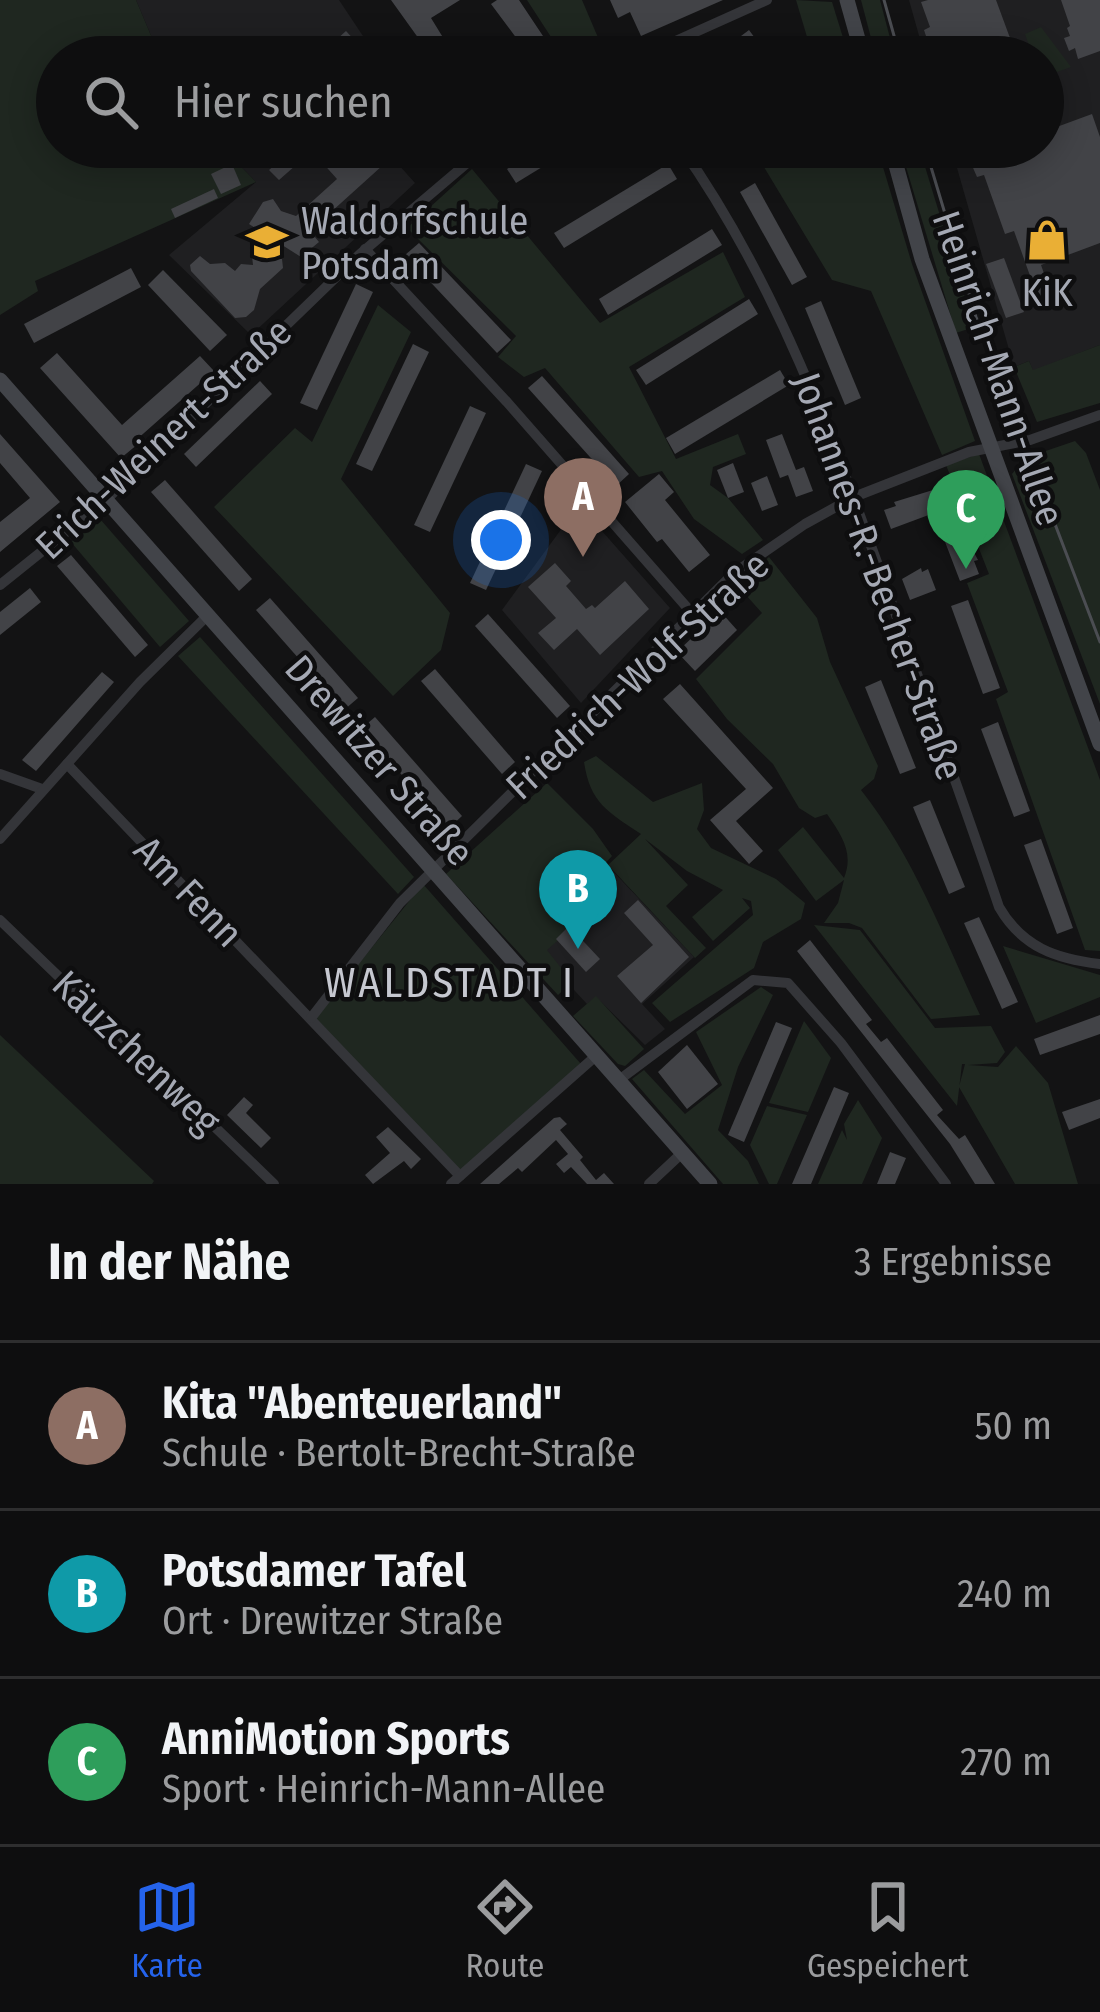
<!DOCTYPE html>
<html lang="de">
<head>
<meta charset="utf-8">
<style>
	:root { --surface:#0e0e0f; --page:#1c1c1d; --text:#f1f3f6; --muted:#9b9c9e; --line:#2e2e2f; --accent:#2563eb }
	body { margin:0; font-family:"Fira Sans Condensed",sans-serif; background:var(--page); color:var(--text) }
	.you { position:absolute; left:501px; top:540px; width:42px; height:42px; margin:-30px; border:9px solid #fff; border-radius:50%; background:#1a73e8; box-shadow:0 0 0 18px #1a73e833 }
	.badge { display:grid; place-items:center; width:78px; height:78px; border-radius:50%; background:var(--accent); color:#fff; font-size:39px; font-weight:700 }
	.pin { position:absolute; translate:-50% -99px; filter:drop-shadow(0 3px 6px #0008) }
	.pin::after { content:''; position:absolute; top:63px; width:42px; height:36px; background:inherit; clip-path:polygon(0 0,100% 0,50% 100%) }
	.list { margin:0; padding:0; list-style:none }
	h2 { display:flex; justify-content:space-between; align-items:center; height:156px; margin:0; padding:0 48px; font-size:51px }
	h2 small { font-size:39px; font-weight:400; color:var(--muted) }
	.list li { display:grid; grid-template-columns:78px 1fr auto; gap:36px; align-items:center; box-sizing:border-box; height:168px; padding:0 48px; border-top:3px solid var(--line) }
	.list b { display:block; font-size:45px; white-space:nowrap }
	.list p { margin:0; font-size:39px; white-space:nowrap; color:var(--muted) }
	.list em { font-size:39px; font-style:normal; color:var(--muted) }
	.icon { flex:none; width:66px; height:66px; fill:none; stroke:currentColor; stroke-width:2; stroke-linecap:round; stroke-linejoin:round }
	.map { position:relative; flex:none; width:1100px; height:1184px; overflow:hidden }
	.search { position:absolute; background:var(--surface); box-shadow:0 6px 30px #0003; left:36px; right:36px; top:36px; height:132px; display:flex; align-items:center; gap:30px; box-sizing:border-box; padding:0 42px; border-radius:66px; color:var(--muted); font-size:45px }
	.sheet { height:660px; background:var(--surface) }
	nav { display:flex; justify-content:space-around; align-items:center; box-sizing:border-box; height:168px; border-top:3px solid var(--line); background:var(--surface); font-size:33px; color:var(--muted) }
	nav a { display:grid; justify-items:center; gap:6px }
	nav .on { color:var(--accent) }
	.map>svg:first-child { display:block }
</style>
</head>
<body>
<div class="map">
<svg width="1100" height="1184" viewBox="0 0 1100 1184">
	<rect width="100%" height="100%" fill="#131314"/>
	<g fill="#1f1f21">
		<path d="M136,0H339L377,57H160Z"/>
		<path d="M909,0H1100V345L1033,371L1029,361L1014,367L951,147H1043V57H925Z"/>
		<path d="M222,147H420L398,164L415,183L251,335L169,255L256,182Z"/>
		<path d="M579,505L670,608L581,703L502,610Z"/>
		<path d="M608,866L694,957L642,1004L665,1029L645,1045L596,997L587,1004L540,953L557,909Z"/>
	</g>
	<g fill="#1f2720">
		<path d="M0,0H136L160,57H57V147H222L256,182L35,281L38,291L0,315Z"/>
		<path d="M527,0H582L605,54L564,57Z"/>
		<path d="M796,0L832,2L849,57H813Z"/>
		<path d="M861,0H880L895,57H876Z"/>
		<path d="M1041,27L1071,67L1057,72L1043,71V57H1033L1025,34Z"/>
		<path d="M752,147H877L912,264L975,441L942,455L871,291L832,280Z"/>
		<path d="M900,147H919L974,327L956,333Z"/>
		<path d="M472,169L600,323L723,252L745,297L629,367L676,459L738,434L746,454L713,467L710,485L728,498L763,540L742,554L694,519L662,471L639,477L545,368L524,377L498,357L516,336L407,228Z"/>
		<path d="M378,305L411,332L341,479L450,613L441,650L393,696L214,507L295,428L312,442Z"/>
		<path d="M1100,345V403L1037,422L1014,367L1029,361L1033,370Z"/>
		<path d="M1075,441L1086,453L1100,490V704L1012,474L1025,458Z"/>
		<path d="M979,454L1100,780V951L1085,950L996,699L1008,692L967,583L989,574L946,465Z"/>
		<path d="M100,519L189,621L160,647L71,542Z"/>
		<path d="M769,557L817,618L830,662L878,766L874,779L861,790C914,857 944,938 980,1015L931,1019L862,928L849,923H824L838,903L844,880L816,901L778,850L803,827L844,878C854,853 842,836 827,814L815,818L799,808L773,764L727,719L696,679L762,613L737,585Z"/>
		<path d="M200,637L414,877L398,894L178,656Z"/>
		<path d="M596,756L653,802L702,783L704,810L697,829L711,848L776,879L805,903L801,919L763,942L754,968L670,1022L652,1003L753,915L751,901L742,898L750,908L713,941L692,917L723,890L687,871L645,839L688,885L666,906L706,948L695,958L608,865L641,834C608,812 590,803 584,762Z"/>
		<path d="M547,783L593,829L612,856L577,894L572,928L547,950L572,982L558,995L446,874Z"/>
		<path d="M423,884L581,1064L460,1171L315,1018Z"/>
		<path d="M814,925L860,930L935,1028L991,1026L1005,1052L997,1063L968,1065L998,1067L1016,1046L1048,1083L1078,1184H1015L959,1087L965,1064H962L957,1106Z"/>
		<path d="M1003,946L1100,975V997L1036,1023Z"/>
		<path d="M761,987L773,995L738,1067L718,1130L748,1161L759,1184H723L632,1079L644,1070L685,1114L722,1085L696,1032Z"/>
		<path d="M596,996L644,1049L625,1066L618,1064L573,1016Z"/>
		<path d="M804,1021L831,1058L808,1112L769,1103Z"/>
		<path d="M0,1035L154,1181L152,1184H0Z"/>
		<path d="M858,1100L882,1138L862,1184H818L842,1130L847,1140L844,1124Z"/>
		<path d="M767,1106L807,1115L777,1184H769L750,1145Z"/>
	</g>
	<g fill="#424347">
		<path d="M391,0H460L431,18L455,57H427L421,48L424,46Z"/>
		<path d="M497,0H519L557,57H507L523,47L491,4Z"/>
		<path d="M610,0H723L641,36L630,12L618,18Z"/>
		<path d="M928,0H996L1017,57H941L935,40L928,42L924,30L930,27L921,2Z"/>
		<path d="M1061,0H1100V51L1078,59L1075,48L1069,51L1064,38L1070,36L1067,28L1070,26Z"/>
		<path d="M749,30L769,57H713L717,54L711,46L720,40L725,48Z"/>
		<path d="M346,31L370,57H317Z"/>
		<path d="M1092,114L1100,137V243L1041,265L1051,293L1038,298L1014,231L1005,234L984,175L977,177L964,147H1043V132Z"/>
		<path d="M295,147H361L366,152L372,147H403L310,231L319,242L301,257L249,224L263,202L273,199L281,211L296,216L337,179L312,151L279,180L269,170Z"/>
		<path d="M542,147H575L516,183L507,169Z"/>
		<path d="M232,164L241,185L221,194L211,174Z"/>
		<path d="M668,164L677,179L564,248L554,233Z"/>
		<path d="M755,183L807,277L792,285L740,192Z"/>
		<path d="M214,189L218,198L175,218L171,209Z"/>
		<path d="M712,229L722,245L608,315L599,299Z"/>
		<path d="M419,243L511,340L497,353L405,255Z"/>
		<path d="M260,249L269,259H282L283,268L260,289L254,310L246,317L235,318L191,271L190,265L200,256L210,264L225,263L235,271L241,264L253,265L252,256Z"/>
		<path d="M1004,258L1024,312L1006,318L986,264Z"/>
		<path d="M131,268L141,287L34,343L24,324Z"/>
		<path d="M163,270L227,335L210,351L148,285Z"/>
		<path d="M356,284L373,292L317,410L300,403Z"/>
		<path d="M749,299L758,314L646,385L636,370Z"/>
		<path d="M821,301L861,398L845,405L805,308Z"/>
		<path d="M413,344L429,352L372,471L356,464Z"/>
		<path d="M57,353L122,425L200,356L214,371L135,441L138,444L121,458L40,368Z"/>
		<path d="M780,370L789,385L675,454L666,438Z"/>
		<path d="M542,376L629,474L616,486L528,388Z"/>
		<path d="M260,381L272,394L196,467L184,454Z"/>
		<path d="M470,406L486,413L430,532L414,525Z"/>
		<path d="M0,434L60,502L0,552V522L30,498L0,463Z"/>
		<path d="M782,434L796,470L804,467L813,491L796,497L788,475L780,478L766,440Z"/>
		<path d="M733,463L744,492L728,498L717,470Z"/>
		<path d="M526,464L542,471L486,590L470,583Z"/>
		<path d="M659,474L674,492L665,500L710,555L689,572L662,539L657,542L625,502Z"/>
		<path d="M767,476L778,505L762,511L751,483Z"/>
		<path d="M165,480L252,579L239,591L151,492Z"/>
		<path d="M946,486L951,498L955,497L962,530L978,560L974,561L979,574L960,581L934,513L891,529L884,510L896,506L894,502Z"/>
		<path d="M71,555L148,645L135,657L57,566Z"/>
		<path d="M555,563L571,581L566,586L586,609L592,605L595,608L625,581L649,609L600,655L577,629L554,650L538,633L556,618L528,587Z"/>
		<path d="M921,568L922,572L928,569L936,590L910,600L902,579Z"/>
		<path d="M30,588L41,602L0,635V612Z"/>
		<path d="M270,598L358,698L344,710L256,610Z"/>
		<path d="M968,600L1000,688L983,694L951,606Z"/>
		<path d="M720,611L737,630L695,671L677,652Z"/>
		<path d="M488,614L570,706L557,718L475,626Z"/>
		<path d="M435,669L515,762L502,774L421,681Z"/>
		<path d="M102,672L114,682L36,771L22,760Z"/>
		<path d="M881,680L916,768L900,774L865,687Z"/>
		<path d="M680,684L773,788L736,821L763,851L749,864L710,820L746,789L663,699Z"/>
		<path d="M375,717L462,816L449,828L361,729Z"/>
		<path d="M998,722L1030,811L1014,817L981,729Z"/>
		<path d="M930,800L965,887L949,894L913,807Z"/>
		<path d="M1041,839L1073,928L1057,934L1024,845Z"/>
		<path d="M638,900L689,957L641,1003L617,976L653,945L624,913Z"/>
		<path d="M979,917L1018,1002L1002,1009L964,923Z"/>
		<path d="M569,926L600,959L586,972L556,939Z"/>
		<path d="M810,940L872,1020L866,1024L881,1042L887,1038L943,1110L937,1115L959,1139L965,1135L995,1184H975L950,1144L797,951Z"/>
		<path d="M1100,1015V1034L1040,1055L1034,1039Z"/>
		<path d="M776,1022L792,1028L744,1142L728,1135Z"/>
		<path d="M687,1045L718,1084L687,1109L658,1072Z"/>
		<path d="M834,1087L849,1093L811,1184H792Z"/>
		<path d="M244,1097L253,1105L246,1113L271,1138L261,1148L227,1115Z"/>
		<path d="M1100,1099V1118L1069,1130L1062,1112Z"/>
		<path d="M560,1117L567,1124L560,1130L583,1157L580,1160L596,1180L604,1173L614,1184H587L571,1167L564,1173L556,1164L568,1154L556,1140L522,1172L518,1168L499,1184H480L554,1118Z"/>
		<path d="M388,1127L421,1159L411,1169L404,1161L373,1184L365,1175L390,1153L376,1137Z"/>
		<path d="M890,1152L906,1158L895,1184H877Z"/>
	</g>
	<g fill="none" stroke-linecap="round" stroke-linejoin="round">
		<g stroke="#343539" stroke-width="10">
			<path d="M640,57L767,0"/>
			<path d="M681,147C779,286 835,445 892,604C928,705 965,806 999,907C1022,947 1056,959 1100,964"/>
			<path d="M365,249L507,402L691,612"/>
			<path d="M0,585L106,500L360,254L486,147"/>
			<path d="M67,764L460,1176"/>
			<path d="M0,774L42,789"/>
			<path d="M0,839L140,682L208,615"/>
			<path d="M0,920L274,1184"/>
			<path d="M311,1018L400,903L734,573L805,524L854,497L969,452L1030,440L1100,415"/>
			<path d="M619,1080L753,980L788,983L841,1043L946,1184"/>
			<path d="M451,1184L597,1055"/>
			<path d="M649,1184L682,1153"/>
		</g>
		<g stroke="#424449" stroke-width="15">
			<path d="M847,0L863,57"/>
			<path d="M891,147L922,259L1100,744"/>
			<path d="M0,380L710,1184"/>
		</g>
		<g stroke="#4b4d52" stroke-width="3">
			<path d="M884,0L900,57"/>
			<path d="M925,147L976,317L1100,642"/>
		</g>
	</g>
	<defs>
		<g id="shop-bare" transform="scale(3.24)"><path d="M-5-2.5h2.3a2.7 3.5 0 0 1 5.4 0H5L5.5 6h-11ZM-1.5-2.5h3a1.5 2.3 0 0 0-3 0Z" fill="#eaaf35" stroke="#0e0e0f" stroke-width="2.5" paint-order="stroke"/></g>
		<g id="school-bare" transform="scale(3.24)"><path d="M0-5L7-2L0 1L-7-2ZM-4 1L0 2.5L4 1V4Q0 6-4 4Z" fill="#eaaf35" stroke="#0e0e0f" stroke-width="2.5" paint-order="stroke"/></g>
	</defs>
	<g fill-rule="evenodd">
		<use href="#shop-bare" x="1047" y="240"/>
		<use href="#school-bare" x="267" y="242"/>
	</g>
	<g text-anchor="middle" stroke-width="9" stroke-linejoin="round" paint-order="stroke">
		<g font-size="39" fill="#a5a9b4" stroke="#0e0e0f" text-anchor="start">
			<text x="301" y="234">Waldorfschule<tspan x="301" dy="45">Potsdam</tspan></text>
			<text x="1047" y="306" text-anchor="middle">KiK</text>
		</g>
		<g font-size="39" fill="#a5a9b4" stroke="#0e0e0f">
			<text transform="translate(999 368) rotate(71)" y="14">Heinrich-Mann-Allee</text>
			<text transform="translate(163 438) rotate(-43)" y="14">Erich-Weinert-Straße</text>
			<text transform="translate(879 576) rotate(70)" y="14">Johannes-R.-Becher-Straße</text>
			<text transform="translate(637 675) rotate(-43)" y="14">Friedrich-Wolf-Straße</text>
			<text transform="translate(380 760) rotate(49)" y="14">Drewitzer Straße</text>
			<text transform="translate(189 891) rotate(46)" y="14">Am Fenn</text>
			<text transform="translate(137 1052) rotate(44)" y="14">Käuzchenweg</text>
		</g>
		<g font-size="42" letter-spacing="3" fill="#c6c8d0" stroke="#0e0e0f">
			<text x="450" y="997">WALDSTADT I</text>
		</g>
	</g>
</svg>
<div class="you"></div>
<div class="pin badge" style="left:583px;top:557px;background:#8d6e63">A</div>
<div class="pin badge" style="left:578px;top:949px;background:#0f9aa8">B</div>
<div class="pin badge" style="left:966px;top:569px;background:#2e9e5b">C</div>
<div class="search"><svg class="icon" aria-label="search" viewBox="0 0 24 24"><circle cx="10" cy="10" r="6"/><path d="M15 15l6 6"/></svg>Hier suchen</div>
</div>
<section class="sheet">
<h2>In der Nähe<small>3 Ergebnisse</small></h2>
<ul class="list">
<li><span class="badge" style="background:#8d6e63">A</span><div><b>Kita &quot;Abenteuerland&quot;</b><p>Schule · Bertolt-Brecht-Straße</p></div><em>50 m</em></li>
<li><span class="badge" style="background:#0f9aa8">B</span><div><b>Potsdamer Tafel</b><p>Ort · Drewitzer Straße</p></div><em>240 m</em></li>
<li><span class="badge" style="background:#2e9e5b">C</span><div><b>AnniMotion Sports</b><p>Sport · Heinrich-Mann-Allee</p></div><em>270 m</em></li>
</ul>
</section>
<nav>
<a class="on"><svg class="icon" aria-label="map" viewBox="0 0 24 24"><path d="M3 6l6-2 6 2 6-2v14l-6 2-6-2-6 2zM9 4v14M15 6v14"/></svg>Karte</a>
<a><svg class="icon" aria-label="directions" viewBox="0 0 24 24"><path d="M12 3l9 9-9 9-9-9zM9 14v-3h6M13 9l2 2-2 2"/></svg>Route</a>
<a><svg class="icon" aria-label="saved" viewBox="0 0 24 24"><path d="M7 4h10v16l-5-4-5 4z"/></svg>Gespeichert</a>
</nav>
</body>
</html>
